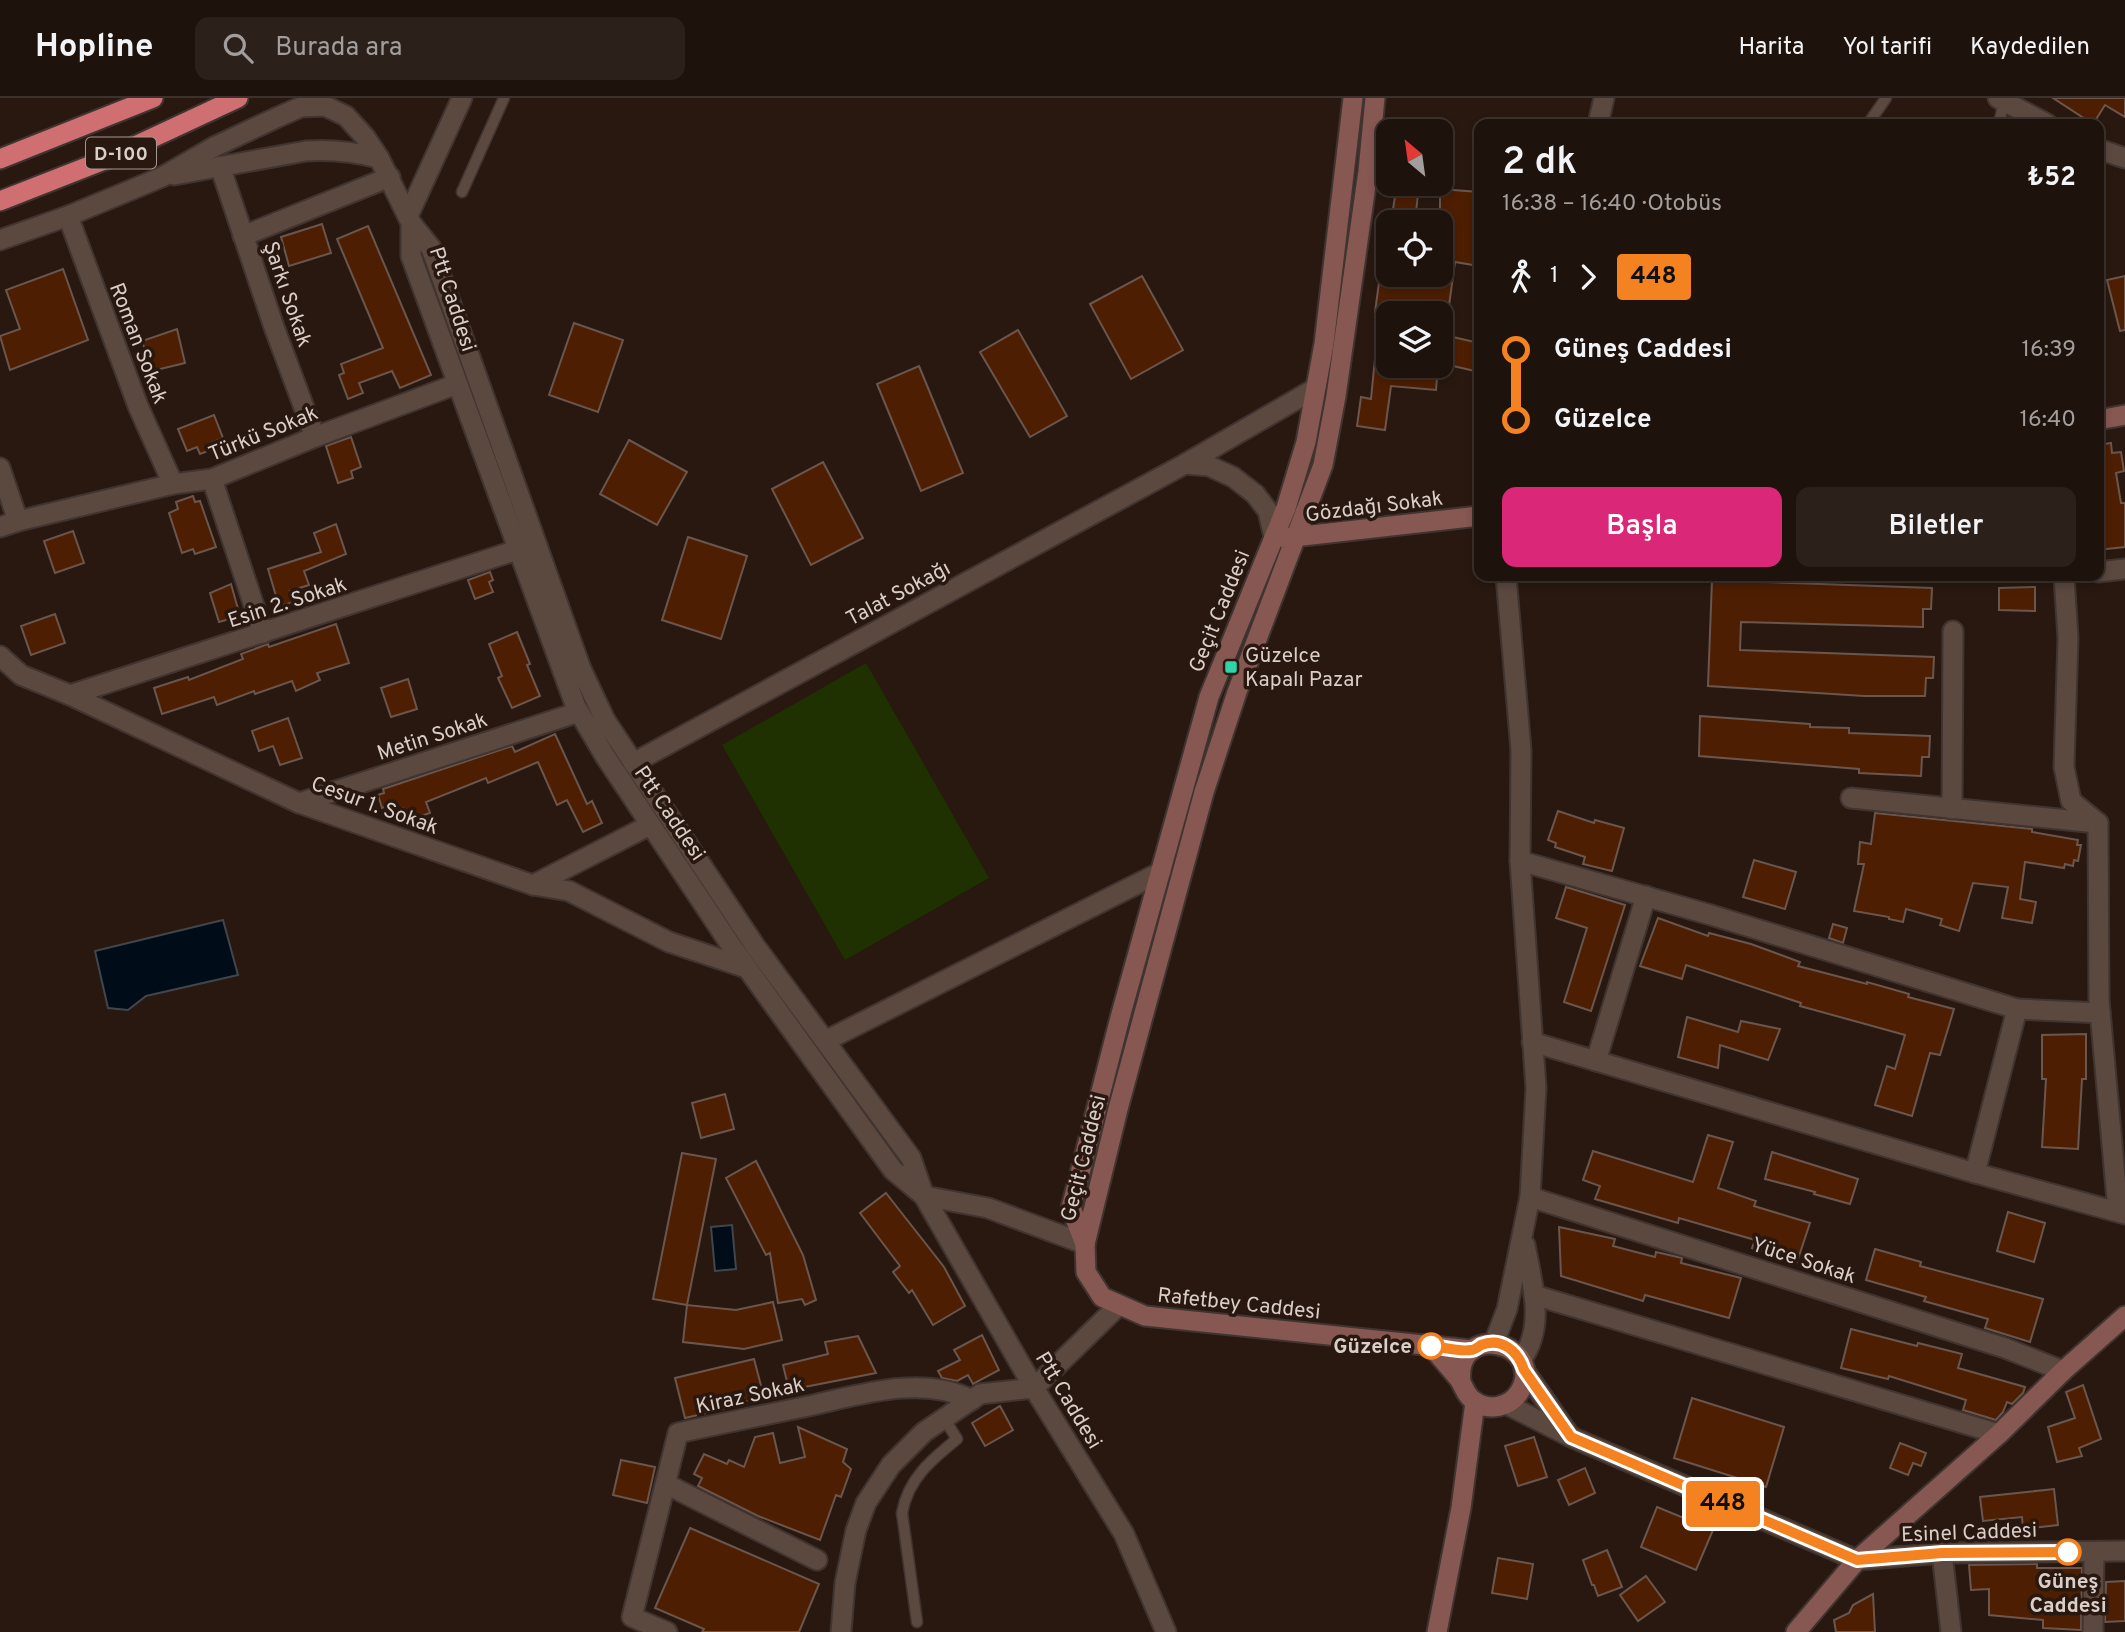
<!DOCTYPE html>
<html lang="tr">
<head>
<meta charset="utf-8">
<style>
  body { margin:0; font-family:Overpass,sans-serif; background:#2b201a; color:#f1f3f6; height:100vh; display:flex; flex-direction:column; font-size:26px; white-space:nowrap }
  * { box-sizing:border-box; margin:0 }
  p { font-size:23px; color:#a19e9d }
  .icon { flex:none; width:38px; height:38px; fill:none; stroke:currentColor; stroke-width:2; stroke-linecap:round; stroke-linejoin:round }
  .map { position:relative; flex:1; overflow:hidden }
  .side { position:absolute; left:1474px; top:21px; width:630px; height:462px; display:flex; flex-direction:column; background:#1e120c; border-radius:14px; box-shadow:0 4px 10px #0003,0 0 0 2px #3c322d }
  .side>* { flex:none }
  .badge { padding:0 14px; border-radius:5px; font-size:24px; line-height:46px }
  .needle { width:46px; rotate:331deg }
  .tools { position:absolute; left:1376px; top:21px; display:grid; gap:14px }
  .tools a { display:grid; place-items:center; width:77px; height:77px; border-radius:14px; background:#1e120c; box-shadow:0 4px 10px #0003,0 0 0 2px #3c322d; font-size:35px }
  .map>.badge { position:absolute; translate:-50% -50%; box-shadow:0 0 0 4px #fff }
  .legs { display:flex; align-items:center; gap:10px; height:77px; padding:0 28px; font-size:23px }
  .legs p { margin-inline-start:auto }
  .head { display:flex; align-items:center; justify-content:space-between; height:119px; padding:0 28px }
  h1 { font-size:38px; font-weight:600; line-height:52px }
  .primary-button { display:flex; gap:14px; margin-top:auto; padding:14px 28px }
  .primary-button a { flex:1; height:80px; border-radius:14px; background:#db2777; color:#fff; font-size:28px; font-weight:600; line-height:80px; text-align:center }
  .primary-button a+a { background:#2b201a; color:#f1f3f6 }
  ul { padding:0 28px; list-style:none }
  li { display:flex; align-items:center; gap:24px; height:70px; font-size:26px }
  li i { display:grid; place-items:center; width:10px; height:100%; margin:0 9px; background:currentColor }
  li i::after { content:''; width:18px; height:18px; margin:-9px; border:5px solid; border-radius:50%; background:#1e120c }
  li p { margin-inline-start:auto }
  li:first-child i { background:linear-gradient(#0000 50%,currentColor 0) }
  li:last-child i { background:linear-gradient(currentColor 50%,#0000 0) }
  header { display:flex; align-items:center; gap:42px; box-sizing:border-box; height:98px; padding:0 35px; background:#1e120c; border-bottom:2px solid #3c322d }
  header strong { font-size:33px }
  nav { display:flex; gap:38px; margin-inline-start:auto; font-size:24px }
  .search { width:490px; height:63px; background:#2b201a; display:flex; align-items:center; gap:18px; box-sizing:border-box; padding:0 24px; border-radius:14px; color:#a19e9d; font-size:26px }
  .map>svg:first-child { display:block }
  .green { fill:#1f3101 }
  .water { fill:#000c17; stroke:#41464c; stroke-width:2 }
  .building { fill:#4d1e02; stroke:#6a564d; stroke-width:2 }
  .lines { fill:none; stroke-linecap:round; stroke-linejoin:round }
  .service-casing { stroke:#403431; stroke-width:13 }
  .minor-casing { stroke:#403431; stroke-width:23 }
  .tertiary-casing { stroke:#403431; stroke-width:23 }
  .secondary-casing { stroke:#403431; stroke-width:23 }
  .trunk-casing { stroke:#403431; stroke-width:23 }
  .service { stroke:#5b483f; stroke-width:10 }
  .minor { stroke:#5b483f; stroke-width:19 }
  .tertiary { stroke:#5b483f; stroke-width:19 }
  .secondary { stroke:#875752; stroke-width:19 }
  .trunk { stroke:#d06f72; stroke-width:19 }
  .line-1-casing { stroke:#fff; stroke-width:16 }
  .line-1 { stroke:#f58220; stroke-width:10 }
  .poi-dot { fill:#31d4a9; stroke:#281810; stroke-width:2.5 }
  .stop-1-dot { fill:#fff; stroke:#f58220; stroke-width:3.5 }
  .labels { text-anchor:middle; stroke-width:7; stroke-linejoin:round; paint-order:stroke }
  .shield { fill:#281810; stroke:#a59792; stroke-width:2 }
  .shield-label { font-size:19px; font-weight:bold; fill:#dacec9 }
  .street-label { font-size:21px; fill:#dacec9; stroke:#281810 }
  .poi-label { font-size:21px; fill:#dacec9; stroke:#281810; text-anchor:start }
  .stop-label { font-size:21px; font-weight:bold; fill:#dacec9; stroke:#281810; text-anchor:end }
</style>
</head>
<body>
<header>
<strong>Hopline</strong>
<div class="search"><svg class="icon" aria-label="search" viewBox="0 0 24 24"><circle cx="10" cy="10" r="6"/><path d="M15 15l6 6"/></svg>Burada ara</div>
<nav><a>Harita</a><a>Yol tarifi</a><a>Kaydedilen</a></nav>
</header>
<div class="map">
<svg width="2125" height="1534" viewBox="0 0 2125 1534">
  <rect width="100%" height="100%" fill="#281810"/>
  <path class="green" d="M866 565 989 780 845 862 722 647Z"/>
  <g class="water">
    <path d="M223 822 238 877 146 898 128 912 108 910 95 853Z"/>
    <path d="M732 1127 736 1171 715 1173 711 1129Z"/>
  </g>
  <g class="building">
    <path d="M2053 0H2125V19L2105 7 2093 26Z"/>
    <path d="M1397 86H1419L1415 124H1391Z"/>
    <path d="M1440 91 1479 94V168L1455 164 1448 215 1375 214 1380 177H1440Z"/>
    <path d="M322 126 331 155 289 168 281 139Z"/>
    <path d="M368 128 431 277 400 290 392 273 359 285 363 295 348 301 339 277 344 275 341 266 383 250 337 141Z"/>
    <path d="M63 171 88 242 10 272 0 238 20 231 6 192Z"/>
    <path d="M1142 178 1183 252 1131 281 1090 206Z"/>
    <path d="M2125 178V232L2120 233 2107 182Z"/>
    <path d="M574 225 623 242 598 314 549 297Z"/>
    <path d="M1378 230 1388 231V268H1438L1436 292 1391 288 1385 332 1357 328 1361 299 1371 301Z"/>
    <path d="M177 231 185 265 152 273 142 243Z"/>
    <path d="M1018 232 1067 318 1030 339 980 254Z"/>
    <path d="M1440 236 1479 245V274L1440 265Z"/>
    <path d="M919 268 963 375 921 393 877 286Z"/>
    <path d="M214 317 223 340 211 345 213 351 200 356 197 349 187 353 178 331Z"/>
    <path d="M351 339 361 369 351 373 353 380 338 385 326 348Z"/>
    <path d="M629 342 687 374 657 427 600 396Z"/>
    <path d="M2111 345 2112 355 2121 354 2124 373 2116 375 2121 405H2125V449L2098 452V347Z"/>
    <path d="M823 364 863 440 811 467 772 391Z"/>
    <path d="M193 398 195 404 200 403 216 449 195 456 193 451 182 455 169 415 178 411 176 404Z"/>
    <path d="M336 426 346 456 304 473 309 487 290 493 294 504 279 508 268 471 321 454 314 435Z"/>
    <path d="M73 433 84 465 55 475 44 443Z"/>
    <path d="M688 439 747 458 721 541 662 522Z"/>
    <path d="M490 474 493 482 489 484 493 494 475 501 468 482Z"/>
    <path d="M1712 482 1932 490 1931 511H1923V529L1741 524 1740 552 1934 559 1933 580H1926L1925 598H1864L1708 588Z"/>
    <path d="M231 486 240 518 219 524 210 495Z"/>
    <path d="M2035 489V513L1999 512V490Z"/>
    <path d="M55 516 65 545 31 557 21 528Z"/>
    <path d="M336 526 349 565 317 575 320 582 296 593 292 583 255 596 254 593 217 607 214 599 162 616 154 590 188 579 189 582 243 561 241 556 268 546 269 549Z"/>
    <path d="M517 534 530 566 527 567 540 598 512 610 498 580 502 578 489 546Z"/>
    <path d="M408 581 417 611 391 619 381 590Z"/>
    <path d="M1700 618 1810 626V629L1849 630V635L1930 638 1929 659H1922L1921 678 1859 675V671L1699 658Z"/>
    <path d="M288 620 302 660 280 667 273 648 259 653 252 633Z"/>
    <path d="M555 636 587 706 592 703 602 725 583 734 567 702 557 707 538 664 488 685 486 680 426 704 430 715 407 723 403 710 392 714 389 707 382 710 378 697 384 695 383 691 512 648 515 654Z"/>
    <path d="M1558 713 1594 725 1595 722 1624 730 1612 773 1583 766 1585 759 1555 749 1556 745 1548 742Z"/>
    <path d="M1875 715 2032 731V734L2078 742 2077 747H2081L2078 763 2074 762 2073 768 2065 766 2064 770 2025 764 2020 801 2036 804 2032 825 2002 820 2008 789 1973 785 1959 833 1940 827 1942 821 1906 811 1903 824 1889 821V819L1854 813 1864 766H1858L1860 744 1871 746Z"/>
    <path d="M1754 762 1796 774 1785 811 1743 799Z"/>
    <path d="M1566 789 1625 807 1591 913 1564 904 1587 830 1556 820Z"/>
    <path d="M1658 820 1708 838 1709 835 1751 846 1800 864 1798 868 1867 886V884L1909 896 1908 899 1954 911 1940 957 1930 955 1912 1018 1875 1007 1887 968 1895 971 1905 937 1800 908 1801 905 1686 867 1682 881 1640 868Z"/>
    <path d="M1833 826 1847 830 1843 845 1829 840Z"/>
    <path d="M1687 919 1738 934 1741 923 1780 931 1768 962 1720 947 1718 970 1678 959Z"/>
    <path d="M2086 936V981H2082L2078 1051 2042 1049 2046 981H2042V937Z"/>
    <path d="M725 996 734 1031 701 1040 692 1005Z"/>
    <path d="M1708 1037 1733 1044 1718 1090 1756 1103 1754 1108 1810 1125 1797 1164 1752 1150 1755 1142 1679 1120 1678 1125 1595 1101 1600 1088 1583 1082 1593 1053 1693 1084Z"/>
    <path d="M1772 1054 1858 1081 1850 1106 1814 1096 1815 1094 1765 1081Z"/>
    <path d="M682 1055 716 1061 687 1207 653 1201Z"/>
    <path d="M756 1063 803 1157 816 1202 805 1207 802 1201 778 1205 770 1155 766 1157 726 1080Z"/>
    <path d="M886 1095 944 1169 965 1208 933 1227 912 1192 909 1195 893 1174 900 1168 860 1115Z"/>
    <path d="M2008 1114 2045 1125 2034 1164 1997 1153Z"/>
    <path d="M1559 1129 1615 1141 1613 1148 1655 1159 1656 1154 1682 1160 1681 1165 1741 1180 1729 1220 1645 1197 1643 1203 1561 1178Z"/>
    <path d="M1875 1151 1921 1164 1920 1168 2043 1201 2030 1244 1985 1230 1988 1221 1924 1203 1926 1199 1866 1182Z"/>
    <path d="M773 1204 782 1242 744 1251 683 1244 687 1207 736 1212Z"/>
    <path d="M1851 1231 1917 1248 1918 1245 1962 1256 1958 1270 2025 1289 2023 1295 2012 1306 2007 1304 2003 1314 1996 1322 1963 1312 1966 1302 1889 1278 1888 1281 1841 1270Z"/>
    <path d="M982 1237 999 1272 973 1286 968 1277 957 1283 942 1280 938 1273 960 1262 954 1252Z"/>
    <path d="M858 1238 876 1275 789 1292 783 1267 828 1256 825 1244Z"/>
    <path d="M754 1261 764 1299 741 1304 745 1306 685 1320 675 1280Z"/>
    <path d="M2083 1287 2101 1341 2079 1350 2082 1358 2057 1364 2048 1329 2075 1320 2066 1294Z"/>
    <path d="M1692 1300 1784 1329 1766 1389 1674 1360Z"/>
    <path d="M1000 1308 1013 1332 985 1348 972 1325Z"/>
    <path d="M798 1329 847 1351 843 1364 851 1371 841 1399 836 1397 820 1442 758 1418 698 1388 702 1380 694 1376 704 1356 727 1366 729 1362 744 1369 755 1339 773 1335 780 1365 805 1359Z"/>
    <path d="M1534 1339 1547 1379 1518 1388 1505 1348Z"/>
    <path d="M1900 1345 1926 1355 1921 1368 1913 1365 1908 1377 1890 1370Z"/>
    <path d="M621 1362 655 1369 647 1405 613 1397Z"/>
    <path d="M1585 1370 1595 1395 1569 1407 1558 1382Z"/>
    <path d="M2054 1391 2058 1427 2023 1431 2022 1419 1983 1423 1980 1399Z"/>
    <path d="M1657 1409 1713 1432 1696 1472 1641 1449Z"/>
    <path d="M690 1430 819 1486 799 1534H702L704 1531 655 1510Z"/>
    <path d="M1607 1452 1622 1489 1598 1498 1594 1487H1592L1583 1462Z"/>
    <path d="M1498 1460 1533 1466 1527 1501 1492 1495Z"/>
    <path d="M2037 1466V1470H2082L2081 1532 2043 1530V1522L1989 1517V1491L1971 1492 1969 1467Z"/>
    <path d="M1646 1478 1665 1504 1638 1523 1620 1497Z"/>
    <path d="M2125 1483V1523L2105 1524 2106 1484Z"/>
    <path d="M1873 1496 1875 1534H1836L1834 1522 1849 1515 1853 1507Z"/>
  </g>
  <g class="lines">
    <defs>
      <g id="service">
        <path d="M1868 26 1886 0"/>
        <path d="M1999 26 2004 3"/>
        <path d="M462 94 504 0"/>
        <path d="M917 1524 902 1415C908 1381 931 1362 957 1341L944 1320"/>
      </g>
      <g id="minor">
        <path d="M1998 0 2047 26"/>
        <path d="M1598 26 1604 0"/>
        <path d="M2098 51 2125 60"/>
        <path d="M220 68 274 229 315 339"/>
        <path d="M68 118 138 308 173 386"/>
        <path d="M243 138 390 79"/>
        <path d="M1185 366 1209 368 1233 379 1255 396 1268 413 1274 439"/>
        <path d="M0 370 18 423"/>
        <path d="M212 381 263 535"/>
        <path d="M0 429 18 423 173 386 212 381 315 339 457 286"/>
        <path d="M2098 474 2125 471"/>
        <path d="M2064 478 2068 540 2064 669 2071 703 2098 725"/>
        <path d="M0 558 21 577 70 597 299 705 533 787 569 793 669 844 747 870"/>
        <path d="M70 597 517 452"/>
        <path d="M633 665 1185 366 1316 290"/>
        <path d="M1851 700 2097 725"/>
        <path d="M299 705 579 614"/>
        <path d="M1952 711 1953 533"/>
        <path d="M2098 725 2099 902 2118 1113"/>
        <path d="M1520 763 1711 817 2017 911 1975 1075"/>
        <path d="M533 787 650 727"/>
        <path d="M2017 911 2100 915"/>
        <path d="M825 943 1161 774"/>
        <path d="M1532 944 1975 1075 2125 1116"/>
        <path d="M1596 963 1646 798"/>
        <path d="M924 1098 1034 1290 1124 1436 1166 1534"/>
        <path d="M1530 1099 2005 1250 2063 1273"/>
        <path d="M1534 1197 1999 1336"/>
        <path d="M1494 1245 1507 1211 1530 1099 1536 990 1520 763 1521 652 1506 478"/>
        <path d="M1521 1262C1546 1229 1532 1185 1525 1147"/>
        <path d="M1524 1272 1570 1338"/>
        <path d="M1506 1306 1571 1339 1857 1462 1942 1455 2125 1453"/>
        <path d="M666 1386 817 1462"/>
        <path d="M1942 1455 1951 1534"/>
        <path d="M667 1534 632 1519 678 1335C719 1326 759 1318 799 1310 853 1299 920 1275 972 1302"/>
        <path d="M841 1534 845 1485 856 1432 866 1405 891 1367 924 1334 980 1296 1034 1290 1119 1207"/>
        <path d="M2093 1534 2094 1454"/>
      </g>
      <g id="tertiary">
        <path d="M174 77 306 53C332 51 355 54 379 60"/>
        <path d="M408 118 462 0"/>
        <path d="M0 142 68 118 162 79 214 49 278 19 301 9 325 8 346 18 365 39 379 60 411 125 431 150 581 571 605 622 755 848 911 1060 924 1098 893 1072 732 849 605 658 576 609 411 158V125"/>
        <path d="M924 1098 988 1110 1085 1146"/>
      </g>
      <g id="secondary">
        <path d="M1375 0 1368 73 1336 298 1323 367 1237 594 1204 694 1118 1011 1085 1146 1086 1174 1102 1199 1145 1218 1472 1252"/>
        <path d="M2098 322 2125 317"/>
        <path d="M1285 440 1479 418"/>
        <path d="M1085 1146 1071 1110 1121 916 1209 599 1286 410 1306 344 1324 246 1353 0"/>
        <path d="M1431 1248C1440 1259 1450 1270 1459 1281 1464 1288 1465 1297 1474 1303 1489 1314 1511 1309 1520 1293 1547 1244 1454 1222 1461 1284"/>
        <path d="M1437 1534 1461 1410 1475 1304"/>
        <path d="M1796 1534 1857 1462 1999 1336 2063 1273 2125 1218"/>
      </g>
      <g id="trunk">
        <path d="M0 61 153 0"/>
        <path d="M0 103 107 61 238 0"/>
      </g>
    </defs>
    <use href="#service" class="service-casing"/>
    <use href="#minor" class="minor-casing"/>
    <use href="#tertiary" class="tertiary-casing"/>
    <use href="#secondary" class="secondary-casing"/>
    <use href="#trunk" class="trunk-casing"/>
    <use href="#service" class="service"/>
    <use href="#minor" class="minor"/>
    <use href="#tertiary" class="tertiary"/>
    <use href="#secondary" class="secondary"/>
    <use href="#trunk" class="trunk"/>
  </g>
  <g class="lines">
    <defs>
      <path id="line-1" d="M1431 1248C1443 1249 1459 1254 1471 1252 1474 1252 1478 1249 1481 1247 1502 1239 1518 1253 1524 1272L1571 1339 1857 1462 1942 1455 2068 1454"/>
    </defs>
    <use href="#line-1" class="line-1-casing"/>
    <use href="#line-1" class="line-1"/>
  </g>
  <rect class="poi-dot" x="1224" y="562" width="14" height="14" rx="3.5"/>
  <g class="stop-1-dot">
    <circle cx="1431" cy="1248" r="12"/>
    <circle cx="2068" cy="1454" r="12"/>
  </g>
  <g class="labels">
    <rect class="shield" x="86" y="39.5" width="70" height="31" rx="5"/>
    <g class="shield-label">
      <text x="121" y="62">D-100</text>
    </g>
    <g class="street-label">
      <text transform="translate(288 196) rotate(71)" y="7">Şarkı Sokak</text>
      <text transform="translate(453 201) rotate(72)" y="7">Ptt Caddesi</text>
      <text transform="translate(139 245) rotate(69)" y="7">Roman Sokak</text>
      <text transform="translate(263 335) rotate(-22)" y="7">Türkü Sokak</text>
      <text transform="translate(1374 408) rotate(-7)" y="7">Gözdağı Sokak</text>
      <text transform="translate(898 495) rotate(-28)" y="7">Talat Sokağı</text>
      <text transform="translate(287 504) rotate(-18)" y="7">Esin 2. Sokak</text>
      <text transform="translate(1219 513) rotate(-68)" y="7">Geçit Caddesi</text>
      <text transform="translate(432 638) rotate(-18)" y="7">Metin Sokak</text>
      <text transform="translate(375 707) rotate(20)" y="7">Cesur 1. Sokak</text>
      <text transform="translate(670 715) rotate(56)" y="7">Ptt Caddesi</text>
      <text transform="translate(1083 1060) rotate(-76)" y="7">Geçit Caddesi</text>
      <text transform="translate(1804 1162) rotate(18)" y="7">Yüce Sokak</text>
      <text transform="translate(1239 1205) rotate(6)" y="7">Rafetbey Caddesi</text>
      <text transform="translate(750 1297) rotate(-12)" y="7">Kiraz Sokak</text>
      <text transform="translate(1069 1302) rotate(59)" y="7">Ptt Caddesi</text>
      <text transform="translate(1969 1434) rotate(-2)" y="7">Esinel Caddesi</text>
    </g>
    <g class="poi-label">
      <text x="1245" y="564">Güzelce<tspan x="1245" dy="24">Kapalı Pazar</tspan></text>
    </g>
    <g class="stop-label">
      <text x="1412" y="1255">Güzelce</text>
      <text x="2068" y="1490" text-anchor="middle">Güneş<tspan x="2068" dy="24">Caddesi</tspan></text>
    </g>
  </g>
</svg>
<div class="tools">
<a><svg class="needle" viewBox="-14 -14 28 28"><path d="M0-13l5 13h-10z" fill="#e53935"/><path d="M0 13l5-13h-10z" fill="#a19e9d"/></svg></a>
<a><svg class="icon" aria-label="locate" viewBox="0 0 24 24"><circle cx="12" cy="12" r="6"/><path d="M12 2v4M12 18v4M2 12h4M18 12h4"/></svg></a>
<a><svg class="icon" aria-label="layers" viewBox="0 0 24 24"><path d="M12 4l9 5-9 5-9-5zM3 14l9 5 9-5"/></svg></a>
</div>
<b class="badge" style="left:1723px;top:1406px;background:#f58220;color:#111">448</b>
<section class="side">
<div class="head"><div><h1>2 dk</h1><p>16:38 – 16:40 · Otobüs</p></div><b>₺52</b></div>
<div class="legs"><svg class="icon" aria-label="walk" viewBox="0 0 24 24"><circle cx="13" cy="4" r="2"/><path d="M13 8l-2 6 4 7M11 14l-3 7M7 12l3-4h3l4 4"/></svg>1<svg class="icon" aria-label="forward" viewBox="0 0 24 24"><path d="M9 5l7 7-7 7"/></svg><b class="badge" style="background:#f58220;color:#111">448</b></div>
<ul>
<li><i style="color:#f58220"></i><b>Güneş Caddesi</b><p>16:39</p></li>
<li><i style="color:#f58220"></i><b>Güzelce</b><p>16:40</p></li>
</ul>
<div class="primary-button"><a>Başla</a><a>Biletler</a></div>
</section>
</div>
</body>
</html>
